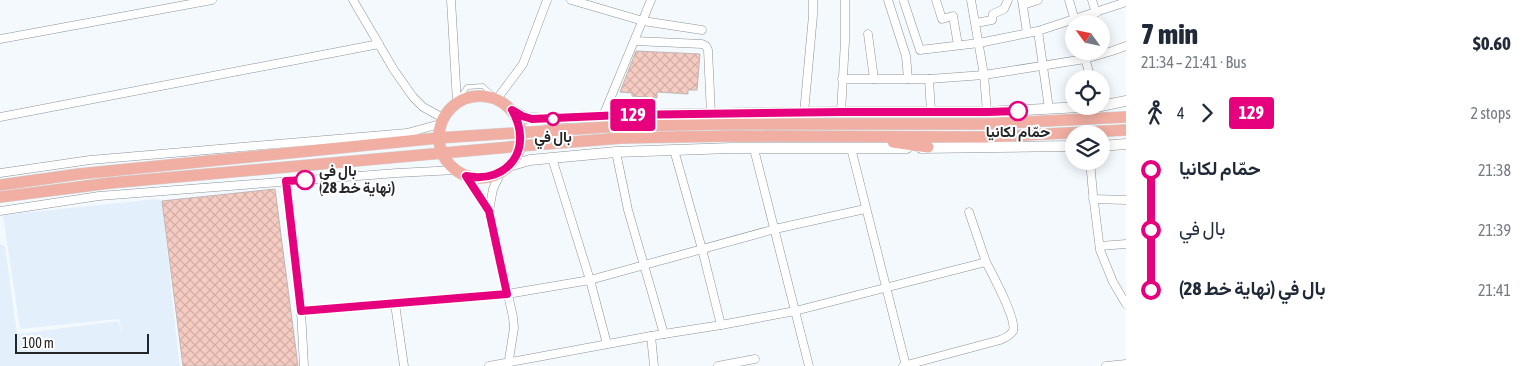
<!DOCTYPE html>
<html lang="en">
<head>
<meta charset="utf-8">
<style>
  body { margin:0; font-family:"Asap Condensed",Vazirmatn,sans-serif; background:#f6f6f7; color:#1f2937; height:100vh; display:flex; flex-direction:column; font-size:19px; white-space:nowrap }
  * { box-sizing:border-box; margin:0 }
  p { font-size:16px; color:#747a83 }
  .icon { flex:none; width:28px; height:28px; fill:none; stroke:currentColor; stroke-width:2; stroke-linecap:round; stroke-linejoin:round }
  .map { position:relative; flex:1; overflow:hidden }
  .details { display:flex; flex-direction:column; background:#fff; width:400px }
  .details>* { flex:none }
  .badge { padding:0 10px; border-radius:4px; font-size:18px; line-height:32px }
  .needle { width:32px; rotate:303deg }
  .tools { position:absolute; left:1065px; top:15px; display:grid; gap:10px }
  .tools a { display:grid; place-items:center; width:45px; height:45px; border-radius:50%; background:#fff; box-shadow:0 2px 12px #0003; font-size:25px }
  .scale { position:absolute; left:15px; bottom:12px; width:134px; box-sizing:border-box; padding-left:5px; border:2px solid #242629; border-top:0; font-size:14px; line-height:18px; white-space:nowrap; color:#242629; -webkit-text-stroke:4px #fff; paint-order:stroke }
  .map>.badge { position:absolute; translate:-50% -50%; box-shadow:0 0 0 2px #fff }
  .legs { display:flex; align-items:center; gap:8px; height:55px; padding:0 15px; font-size:16px }
  .legs p { margin-inline-start:auto }
  .overview { display:flex; align-items:center; justify-content:space-between; height:85px; padding:0 15px }
  h1 { font-size:28px; font-weight:800; line-height:38px }
  ul { padding:0 15px; list-style:none }
  li { display:flex; align-items:center; gap:18px; height:60px; font-size:19px }
  li i { display:grid; place-items:center; width:8px; height:100%; margin:0 6px; background:currentColor }
  li i::after { content:''; width:12px; height:12px; margin:-6px; border:4px solid; border-radius:50%; background:#fff }
  li p { margin-inline-start:auto }
  li:first-child i { background:linear-gradient(#0000 50%,currentColor 0) }
  li:last-child i { background:linear-gradient(currentColor 50%,#0000 0) }
  main { display:flex; flex:1; min-height:0 }
  .map>svg:first-child { display:block }
  .built { fill:#e4effc }
  .building { fill:url(#building-cross-hatch); stroke:#c0b6b4 }
  .lines { fill:none; stroke-linecap:round; stroke-linejoin:round }
  .lane-casing { stroke:#8d9399; stroke-width:5 }
  .street-casing { stroke:#8d9399; stroke-width:9 }
  .secondary-casing { stroke:#8d9399; stroke-width:11 }
  .primary-casing { stroke:#d3d4d4; stroke-width:12 }
  .lane { stroke:#fff; stroke-width:4 }
  .street { stroke:#fff; stroke-width:8 }
  .secondary { stroke:#fff; stroke-width:10 }
  .primary { stroke:#f1aea3; stroke-width:11 }
  .line-1-casing { stroke:#fff; stroke-width:11 }
  .line-1 { stroke:#e6007e; stroke-width:8 }
  .stop-1-dot { fill:#fff; stroke:#e6007e; stroke-width:2.5 }
  .labels { text-anchor:middle; stroke-width:4; stroke-linejoin:round; paint-order:stroke }
  .stop-label { font-size:15px; font-weight:bold; fill:#242629; stroke:#fff }
</style>
</head>
<body>
<main>
<div class="map">
<svg width="1126" height="366" viewBox="0 0 1126 366">
  <defs>
    <pattern id="building-cross-hatch" width="8" height="8" patternUnits="userSpaceOnUse" patternTransform="scale(1.25)"><rect width="8" height="8" fill="#f6ccc2"/><path d="M0 0l8 8M0 8l8-8" fill="none" stroke="#d3afa7"/></pattern>
  </defs>
  <rect width="100%" height="100%" fill="#f4f9fe"/>
  <path class="built" d="M156 199 162 201 178 353 180 366H0V244L5 246 17 334 118 321 123 337 119 319 20 329 3 215Z"/>
  <g class="building">
    <path d="M636 51 700 54 697 90H688V94L657 92V98L632 96V93L620 92Z"/>
    <path d="M275 189 298 366H183L162 201Z"/>
  </g>
  <g class="lines">
    <defs>
      <path id="lane" d="M458 100 467 87 483 86 497 99"/>
      <g id="street">
        <path d="M353 0 394 70 413 97 423 107 443 118"/>
        <path d="M451 0 457 102"/>
        <path d="M571 0 643 21 702 30"/>
        <path d="M888 0 906 56 908 79"/>
        <path d="M936 0 942 19 953 16 958 45"/>
        <path d="M971 0 984 75 987 112"/>
        <path d="M1022 0 1027 33"/>
        <path d="M1069 0 1076 24"/>
        <path d="M1092 0 1096 13"/>
        <path d="M904 2 920 50 979 43 1038 31 1126 2"/>
        <path d="M1023 5 1038 0"/>
        <path d="M976 23 992 20 993 14 1004 9 1008 0"/>
        <path d="M1038 31 1049 109"/>
        <path d="M868 34 874 79"/>
        <path d="M0 39 212 0"/>
        <path d="M635 41 702 44 706 46 708 50 711 114"/>
        <path d="M1083 51 1091 79"/>
        <path d="M842 79H929L984 75 1085 59 1112 51 1126 46"/>
        <path d="M929 79 931 112"/>
        <path d="M497 99 523 64 547 0"/>
        <path d="M841 112 845 41V0"/>
        <path d="M804 113 813 15V0"/>
        <path d="M603 116 651 0"/>
        <path d="M0 117 379 44"/>
        <path d="M851 148 906 366"/>
        <path d="M754 149 809 366"/>
        <path d="M674 150 702 249 721 325"/>
        <path d="M616 152 628 210 664 334"/>
        <path d="M1090 161 1093 194 1100 250 1113 282 1126 304"/>
        <path d="M0 173 90 160 407 133 440 124"/>
        <path d="M466 175 489 211 513 317 514 328 508 366"/>
        <path d="M286 181 301 311 304 366"/>
        <path d="M1093 199 1126 200"/>
        <path d="M0 211 99 196 397 173 456 170"/>
        <path d="M489 211 493 189 501 172"/>
        <path d="M1100 246 1126 244"/>
        <path d="M395 304 404 366"/>
        <path d="M301 311 507 294 590 280 552 158"/>
        <path d="M607 344 590 280 775 229 865 209"/>
        <path d="M489 366 651 336"/>
        <path d="M654 366 651 336 721 325 795 311 986 262 969 212"/>
        <path d="M718 366 755 359"/>
        <path d="M903 366 1000 340C1005 338 1010 336 1013 331 1017 319 992 274 986 262"/>
        <path d="M1106 366 1126 364"/>
      </g>
      <g id="secondary">
        <path d="M1101 106 1126 101"/>
        <path d="M512 110 527 118 554 119 622 115 841 112H987L1099 106"/>
        <path d="M1101 146 1126 144"/>
        <path d="M921 148 1074 146"/>
        <path d="M509 166 530 160 616 152 732 148H907"/>
      </g>
      <g id="primary">
        <circle cx="480" cy="137" r="41"/>
        <path d="M893 142 928 147"/>
        <path d="M0 185 79 174 438 138 622 126 732 124H984L1126 117"/>
        <path d="M0 197 110 183 520 146 622 138 732 136 985 137 1126 130"/>
      </g>
    </defs>
    <use href="#lane" class="lane-casing"/>
    <use href="#street" class="street-casing"/>
    <use href="#secondary" class="secondary-casing"/>
    <use href="#primary" class="primary-casing"/>
    <use href="#lane" class="lane"/>
    <use href="#street" class="street"/>
    <use href="#secondary" class="secondary"/>
    <use href="#primary" class="primary"/>
  </g>
  <g class="lines">
    <defs>
      <path id="line-1" d="M305 180 286 181 301 311 507 294 489 211 466 176C509 184 534 148 512 110L522 116 532 119 622 115 841 112H987L1018 111"/>
    </defs>
    <use href="#line-1" class="line-1-casing"/>
    <use href="#line-1" class="line-1"/>
  </g>
  <g class="stop-1-dot">
    <circle cx="1018" cy="111" r="9"/>
    <circle cx="553" cy="119" r="6"/>
    <circle cx="305" cy="180" r="9"/>
  </g>
  <g class="labels">
    <g class="stop-label">
      <text x="1018" y="137">حمّام لكانيا</text>
      <text x="553" y="142">بال في</text>
      <text x="319" y="176" text-anchor="start">بال في<tspan x="319" dy="17">(نهاية خط 28)</tspan></text>
    </g>
  </g>
</svg>
<div class="tools">
<a><svg class="needle" viewBox="-14 -14 28 28"><path d="M0-13l5 13h-10z" fill="#e53935"/><path d="M0 13l5-13h-10z" fill="#747a83"/></svg></a>
<a><svg class="icon" aria-label="locate" viewBox="0 0 24 24"><circle cx="12" cy="12" r="6"/><path d="M12 2v4M12 18v4M2 12h4M18 12h4"/></svg></a>
<a><svg class="icon" aria-label="layers" viewBox="0 0 24 24"><path d="M12 4l9 5-9 5-9-5zM3 14l9 5 9-5"/></svg></a>
</div>
<div class="scale">100 m</div>
<b class="badge" style="left:633px;top:115px;background:#e6007e;color:#fff">129</b>
</div>
<section class="details">
<div class="overview"><div><h1>7 min</h1><p>21:34 – 21:41 · Bus</p></div><b>$0.60</b></div>
<div class="legs"><svg class="icon" aria-label="walk" viewBox="0 0 24 24"><circle cx="13" cy="4" r="2"/><path d="M13 8l-2 6 4 7M11 14l-3 7M7 12l3-4h3l4 4"/></svg>4<svg class="icon" aria-label="forward" viewBox="0 0 24 24"><path d="M9 5l7 7-7 7"/></svg><b class="badge" style="background:#e6007e;color:#fff">129</b><p>2 stops</p></div>
<ul>
<li><i style="color:#e6007e"></i><b>حمّام لكانيا</b><p>21:38</p></li>
<li><i style="color:#e6007e"></i><span>بال في</span><p>21:39</p></li>
<li><i style="color:#e6007e"></i><b>بال في (نهاية خط 28)</b><p>21:41</p></li>
</ul>
</section>
</main>
</body>
</html>
